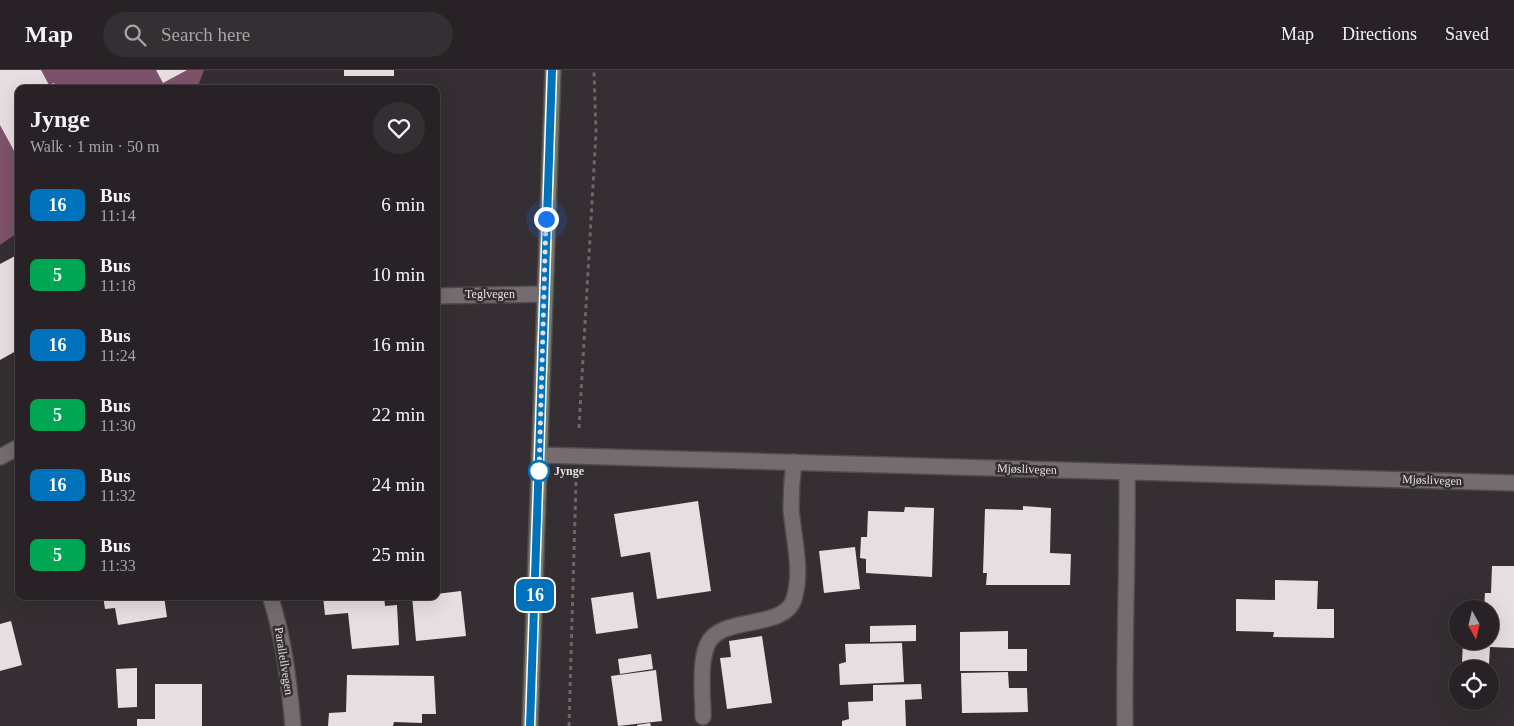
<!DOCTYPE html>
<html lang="en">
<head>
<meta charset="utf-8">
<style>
  body { margin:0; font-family:"Times New Roman",serif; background:#342f32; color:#f1f3f6; height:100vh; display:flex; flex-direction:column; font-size:19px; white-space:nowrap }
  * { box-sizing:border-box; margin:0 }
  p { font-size:16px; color:#a5a4a7 }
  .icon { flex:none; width:28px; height:28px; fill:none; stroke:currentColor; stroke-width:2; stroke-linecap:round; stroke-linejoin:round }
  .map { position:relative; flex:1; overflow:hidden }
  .side { position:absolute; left:15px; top:15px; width:425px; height:515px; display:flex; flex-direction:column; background:#282226; border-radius:10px; box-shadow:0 5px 20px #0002,0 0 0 1px #443f43 }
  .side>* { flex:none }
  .badge { padding:0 10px; border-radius:8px; font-size:18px; line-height:32px }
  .needle { width:32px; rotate:172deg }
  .fabs { position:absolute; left:1449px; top:530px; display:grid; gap:10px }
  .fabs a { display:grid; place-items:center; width:50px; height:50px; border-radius:50%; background:#282226; box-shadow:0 5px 20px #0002,0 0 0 1px #443f43; font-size:25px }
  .you { position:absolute; width:25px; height:25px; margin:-12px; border:4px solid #fff; border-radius:50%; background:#1a73e8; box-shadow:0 0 0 8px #1a73e833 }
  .map>.badge { position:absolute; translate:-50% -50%; box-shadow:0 0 0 2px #fff }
  .round { display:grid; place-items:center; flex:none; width:52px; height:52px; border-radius:26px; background:#342f32 }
  .headline { display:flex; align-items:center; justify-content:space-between; height:85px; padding:0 15px }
  h1 { font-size:24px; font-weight:600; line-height:38px }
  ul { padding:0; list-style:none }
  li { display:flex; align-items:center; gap:15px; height:70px; padding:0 15px }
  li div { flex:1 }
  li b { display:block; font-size:19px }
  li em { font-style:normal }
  li .badge { min-width:55px; font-weight:700; text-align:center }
  header { display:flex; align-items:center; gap:30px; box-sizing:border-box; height:70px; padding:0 25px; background:#282226; border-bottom:1px solid #443f43 }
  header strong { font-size:24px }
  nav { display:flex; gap:28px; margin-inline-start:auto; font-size:18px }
  .search { width:350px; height:45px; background:#342f32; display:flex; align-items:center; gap:12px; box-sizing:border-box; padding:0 18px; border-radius:28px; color:#a5a4a7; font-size:19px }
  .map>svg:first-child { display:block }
  .forest { fill:#7e526a }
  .building { fill:#e7dee2 }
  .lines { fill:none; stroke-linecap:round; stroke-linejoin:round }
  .service-casing { stroke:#514b4e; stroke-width:18 }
  .minor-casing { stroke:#514b4e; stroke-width:18 }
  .secondary-casing { stroke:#514b4e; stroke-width:18 }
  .path { stroke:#6d666a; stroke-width:3; stroke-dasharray:4 4; stroke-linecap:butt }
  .service { stroke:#746c70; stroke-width:15 }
  .minor { stroke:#746c70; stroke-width:15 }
  .secondary { stroke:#757a68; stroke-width:15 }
  .line-casing { stroke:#fff; stroke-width:11 }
  .line { stroke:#0072bc; stroke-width:8 }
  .walk { stroke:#e4dfe1; stroke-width:5; stroke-dasharray:0 9 }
  .stop-dot { fill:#fff; stroke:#0072bc; stroke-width:2.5 }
  .labels { text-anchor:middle; stroke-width:5; stroke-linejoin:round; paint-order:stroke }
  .street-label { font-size:12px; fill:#e4dfe1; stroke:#352e32 }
  .stop-label { font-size:12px; font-weight:bold; fill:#e4dfe1; stroke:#352e32; text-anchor:start }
</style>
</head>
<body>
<header>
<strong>Map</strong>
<div class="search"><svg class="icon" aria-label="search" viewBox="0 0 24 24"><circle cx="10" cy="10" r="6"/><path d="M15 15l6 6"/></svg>Search here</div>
<nav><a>Map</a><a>Directions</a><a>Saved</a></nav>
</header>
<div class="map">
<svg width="1514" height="656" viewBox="0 0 1514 656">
  <rect width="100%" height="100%" fill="#352e32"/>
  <path class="forest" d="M0 0H204L197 19H19V162L0 175Z"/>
  <g class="building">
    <path d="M0 0H41L49 15 54 13 57 19H19V90L0 55Z"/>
    <path d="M156 0H187L163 13Z"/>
    <rect x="344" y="0" width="50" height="6"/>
    <path d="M15 186 19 192V285L16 281 0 290V194Z"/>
    <path d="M698 431 711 521 657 529 650 482 621 487 614 444Z"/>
    <path d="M1023 436 1051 438 1050 483 1071 484 1070 515H986L987 503H983L985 439 1023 440Z"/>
    <path d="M905 437 934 438 932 507 866 503V489L860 488 861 467H867L868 441 904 442Z"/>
    <path d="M855 477 860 519 824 523 819 481Z"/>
    <path d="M1492 496H1514V578L1490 577 1489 594 1462 593 1463 571H1490V539H1484L1485 523H1491Z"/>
    <path d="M1275 510 1318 511 1317 539H1334V568L1273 567 1274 562 1236 561V529L1275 530Z"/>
    <path d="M461 521 466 566 416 571 412 526H436V524Z"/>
    <path d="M633 522 638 558 596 564 591 528Z"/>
    <path d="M103 526H164L167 547 118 555 115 538 105 539Z"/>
    <path d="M323 526H384L385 536 397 535 399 575 352 579 348 543 325 545Z"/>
    <path d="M11 551 22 595 0 601V554Z"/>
    <path d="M916 555V571L870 572V556Z"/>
    <path d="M1008 561V579H1027V601H960V562Z"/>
    <path d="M762 566 772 633 727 639 720 588 731 587 729 571Z"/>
    <path d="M902 573 904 612 840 615 839 594 846 592 845 574Z"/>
    <path d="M651 584 653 599 620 604 618 589Z"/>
    <path d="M137 598V637L118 638 116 599Z"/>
    <path d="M656 600 662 651 618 656 611 606Z"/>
    <path d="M1008 602 1009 618H1027L1028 642 962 643 961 603Z"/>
    <path d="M347 605 434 606 436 644H422V653L394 652 393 656H328L329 643 346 642Z"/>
    <path d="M155 614H202V656H137V649H155Z"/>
    <path d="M921 614 922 629 905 630 906 656H842V651L849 649 848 632 873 631V615Z"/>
    <path d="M650 653 651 656H637V655Z"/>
  </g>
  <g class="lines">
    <defs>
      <g id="service">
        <path d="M703 647C703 625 699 596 707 575 720 544 784 561 794 529 803 500 793 467 791 438 791 422 792 407 794 392"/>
        <path d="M1125 656C1124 571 1128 487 1127 402"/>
      </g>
      <g id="minor">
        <path d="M436 226 543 224"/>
        <path d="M539 385 1514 413"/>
        <path d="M0 387 19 377"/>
        <path d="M270 526C284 568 289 612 293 656"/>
      </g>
      <path id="secondary" d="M530 656 553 0"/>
    </defs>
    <use href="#service" class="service-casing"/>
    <use href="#minor" class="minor-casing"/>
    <use href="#secondary" class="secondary-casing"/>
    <g class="path">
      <path d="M579 358 596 63 594 0"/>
      <path d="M569 656 576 412"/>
    </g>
    <use href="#service" class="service"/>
    <use href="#minor" class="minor"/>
    <use href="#secondary" class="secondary"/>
  </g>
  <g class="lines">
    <defs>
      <path id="line" d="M530 656 552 0"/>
    </defs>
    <use href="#line" class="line-casing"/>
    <use href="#line" class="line"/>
    <path class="walk" d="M539 401V404L546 149"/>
  </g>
  <circle class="stop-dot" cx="539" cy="401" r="10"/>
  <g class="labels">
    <g class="street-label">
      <text x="490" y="228">Teglvegen</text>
      <text transform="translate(1027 399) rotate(2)" y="4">Mjøslivegen</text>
      <text transform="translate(1432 410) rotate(2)" y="4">Mjøslivegen</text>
      <text transform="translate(284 591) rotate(81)" y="4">Parallellvegen</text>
    </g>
    <g class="stop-label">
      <text x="554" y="405">Jynge</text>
    </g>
  </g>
</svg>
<div class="fabs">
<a><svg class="needle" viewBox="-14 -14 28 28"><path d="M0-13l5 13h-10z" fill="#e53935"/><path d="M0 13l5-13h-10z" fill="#a5a4a7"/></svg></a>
<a><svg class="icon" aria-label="locate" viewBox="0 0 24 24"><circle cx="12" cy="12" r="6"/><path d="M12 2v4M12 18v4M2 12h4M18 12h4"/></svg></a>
</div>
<div class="you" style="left:546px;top:149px"></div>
<b class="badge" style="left:535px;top:525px;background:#0072bc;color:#fff">16</b>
<section class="side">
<div class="headline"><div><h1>Jynge</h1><p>Walk · 1 min · 50 m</p></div><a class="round"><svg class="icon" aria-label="heart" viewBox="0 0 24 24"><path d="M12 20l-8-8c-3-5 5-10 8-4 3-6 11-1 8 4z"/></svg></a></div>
<ul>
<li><span class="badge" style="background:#0072bc;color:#fff">16</span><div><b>Bus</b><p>11:14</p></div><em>6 min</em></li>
<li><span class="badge" style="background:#00a651;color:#fff">5</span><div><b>Bus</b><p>11:18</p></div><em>10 min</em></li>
<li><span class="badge" style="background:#0072bc;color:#fff">16</span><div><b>Bus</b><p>11:24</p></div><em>16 min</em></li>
<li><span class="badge" style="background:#00a651;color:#fff">5</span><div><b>Bus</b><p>11:30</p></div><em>22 min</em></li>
<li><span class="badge" style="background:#0072bc;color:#fff">16</span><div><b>Bus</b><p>11:32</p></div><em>24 min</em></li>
<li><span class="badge" style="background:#00a651;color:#fff">5</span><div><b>Bus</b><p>11:33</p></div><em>25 min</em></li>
</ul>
</section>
</div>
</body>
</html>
